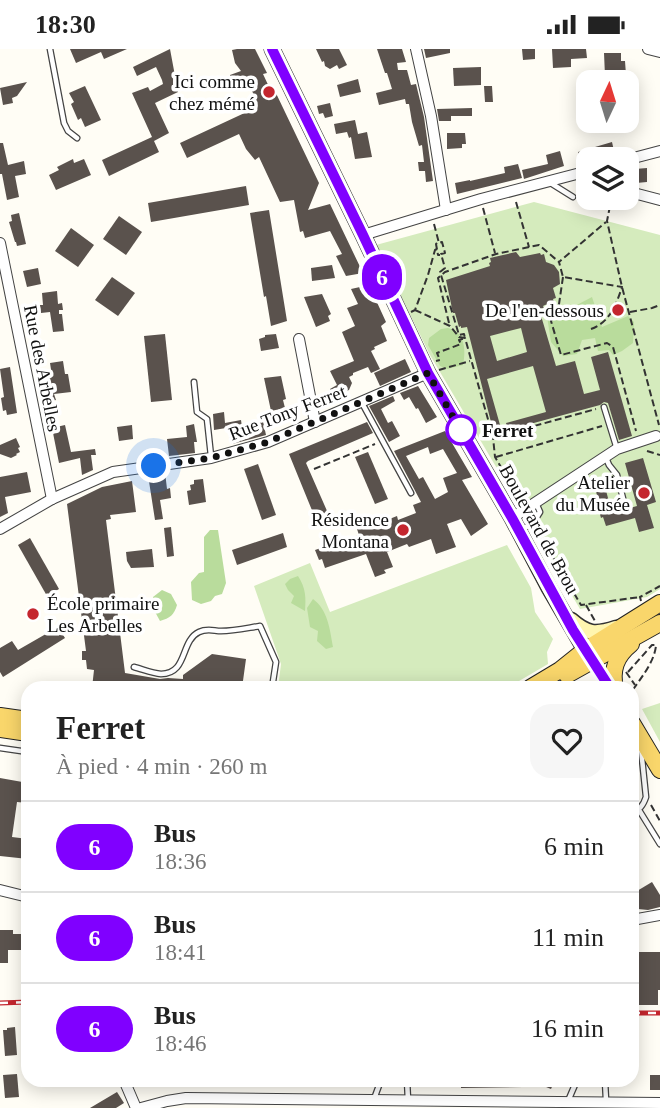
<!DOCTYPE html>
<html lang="fr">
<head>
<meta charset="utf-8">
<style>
  body { margin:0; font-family:"Times New Roman",serif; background:#f6f6f6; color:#222; height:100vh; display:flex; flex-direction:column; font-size:26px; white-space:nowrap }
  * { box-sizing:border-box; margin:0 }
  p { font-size:23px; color:#767676 }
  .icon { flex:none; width:38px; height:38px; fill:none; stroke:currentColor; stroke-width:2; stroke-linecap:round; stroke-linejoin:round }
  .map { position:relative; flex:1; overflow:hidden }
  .details { position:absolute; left:21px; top:632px; width:618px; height:406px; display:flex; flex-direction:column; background:#fff; border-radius:21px; box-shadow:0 4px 18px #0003 }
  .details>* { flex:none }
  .badge { padding:0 14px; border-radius:23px; font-size:24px; line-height:46px }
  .needle { width:46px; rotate:4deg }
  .tools { position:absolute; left:576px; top:21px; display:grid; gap:14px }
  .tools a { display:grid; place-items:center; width:63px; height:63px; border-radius:14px; background:#fff; box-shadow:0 4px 18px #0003; font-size:35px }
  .you { position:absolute; width:35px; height:35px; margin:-18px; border:5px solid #fff; border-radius:50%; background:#1a73e8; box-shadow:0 0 0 10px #1a73e833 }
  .map>.badge { position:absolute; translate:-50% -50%; box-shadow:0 0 0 4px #fff }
  .round { display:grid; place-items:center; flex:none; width:74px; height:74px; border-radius:21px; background:#f6f6f6 }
  .summary { display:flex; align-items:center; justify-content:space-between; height:119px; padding:0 35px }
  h1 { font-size:33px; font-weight:700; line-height:52px }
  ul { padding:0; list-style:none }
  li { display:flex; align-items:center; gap:21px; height:91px; padding:0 35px; border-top:2px solid #e0e0e0 }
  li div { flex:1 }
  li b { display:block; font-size:26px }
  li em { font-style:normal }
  li .badge { min-width:77px; font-weight:700; text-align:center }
  .status { display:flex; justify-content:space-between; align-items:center; height:49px; padding:0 35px; background:#fff; direction:ltr }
  .status svg { height:19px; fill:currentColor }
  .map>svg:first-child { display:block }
  .green { fill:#d5ebbd }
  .forest { fill:#b9dc9c }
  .building { fill:#5a524d; fill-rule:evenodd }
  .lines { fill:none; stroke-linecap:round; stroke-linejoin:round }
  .service-casing { stroke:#444; stroke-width:7 }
  .minor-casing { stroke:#444; stroke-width:12 }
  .secondary-casing { stroke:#333; stroke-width:17 }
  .primary-casing { stroke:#222; stroke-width:18 }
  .path { stroke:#333; stroke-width:2; stroke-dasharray:7 3.5; stroke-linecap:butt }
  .service { stroke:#fff; stroke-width:4.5 }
  .minor { stroke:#fff; stroke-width:10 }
  .secondary { stroke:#fff6b0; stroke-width:14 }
  .primary { stroke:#f9d66b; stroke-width:16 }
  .rail-casing { stroke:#c4262e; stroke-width:5 }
  .rail { stroke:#fff; stroke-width:2.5; stroke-dasharray:8; stroke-linecap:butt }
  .line-casing { stroke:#fff; stroke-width:16 }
  .line { stroke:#8000ff; stroke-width:10 }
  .walk { stroke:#111; stroke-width:7; stroke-dasharray:0 12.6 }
  .poi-dot { fill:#c4262e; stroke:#fff; stroke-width:2.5 }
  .stop-dot { fill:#fff; stroke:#8000ff; stroke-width:3.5 }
  .labels { text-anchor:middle; stroke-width:7; stroke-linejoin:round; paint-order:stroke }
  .poi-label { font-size:19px; fill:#111; stroke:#fff; text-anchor:end }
  .street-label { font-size:19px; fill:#111; stroke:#fff }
  .stop-label { font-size:19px; font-weight:bold; fill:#111; stroke:#fff; text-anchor:start }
</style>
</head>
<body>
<div class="status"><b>18:30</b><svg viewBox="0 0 49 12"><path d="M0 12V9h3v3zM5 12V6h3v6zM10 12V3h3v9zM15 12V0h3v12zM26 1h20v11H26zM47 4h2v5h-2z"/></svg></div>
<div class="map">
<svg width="660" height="1059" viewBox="0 0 660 1059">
  <rect width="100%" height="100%" fill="#fffdf5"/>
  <g class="green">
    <path d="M534 153 660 186V540L647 548 580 560 430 306 376 196Z"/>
    <path d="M507 496 531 539 535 563 553 590 547 603 548 615 507 639H278L281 615 254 537 310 514 330 563Z"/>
    <path d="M660 654V693L642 660Z"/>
  </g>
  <g class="forest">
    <path d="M592 248 602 278 628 267 634 273 633 294 622 302 613 306 609 301 598 302 595 289 582 291 577 305 563 307 551 293 546 261 573 258Z"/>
    <path d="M448 279C465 283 466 301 463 316L447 320 440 317 428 296 429 289 441 280Z"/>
    <path d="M210 481H218L226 534 222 545 215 547 211 552 201 555 192 551 191 533 199 524 204 523V488Z"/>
    <path d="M298 527C306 539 306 549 305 562L291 554 294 547 288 541 285 535 290 530Z"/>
    <path d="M162 541 171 545 177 556C174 566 170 569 160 572L154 561 153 548Z"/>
    <path d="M313 550C328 561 330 581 333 598L326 600 317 592 318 582 310 578 307 559Z"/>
  </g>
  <g class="building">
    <path d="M70 0H127L104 10 101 3 76 14Z"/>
    <path d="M170 0 178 43 155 54 169 84 154 92 159 103 109 127 102 111 152 88 132 44 148 38 150 42 163 35 162 31 156 18 137 27 133 18Z"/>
    <path d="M237 0H255L267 24 263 25 270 40 273 38 319 134 308 161 330 155 363 224 346 227 336 207 342 205 330 182 305 189 303 182 300 183 294 151 280 153 259 108 255 111 246 100 239 85 187 109 180 94 251 61 248 54 256 50 249 36 230 39 229 32H232L230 26 241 22 235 14 232 1Z"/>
    <path d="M316 0H339L347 16 339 20 337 16 330 20 325 17 324 12 322 13Z"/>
    <path d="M377 0H402L406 13 397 14 398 21H407L411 36 416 35 424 68 433 132 426 133 425 122H419L418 113H424L422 96 419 97 412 73 409 55H406L405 50 379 56 376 44 392 40 387 24H385Z"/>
    <path d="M424 0H450V4L426 9Z"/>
    <path d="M522 0H535V10L523 11Z"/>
    <path d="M552 0H586L587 9 571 10V18L553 19Z"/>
    <path d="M604 4H621V12H625L626 26 605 27Z"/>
    <path d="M481 18V36L454 37 453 19Z"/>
    <path d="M358 30 361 43 340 48 337 36Z"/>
    <path d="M27 33 17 47 12 49 13 54 3 56 0 39Z"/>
    <path d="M85 37 101 71 85 78 81 69 78 71 71 55 74 53 69 44Z"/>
    <path d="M484 37H492L493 53H485Z"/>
    <path d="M330 54 333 67 325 69 323 64 319 65 317 57Z"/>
    <path d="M472 59V67H451V72H439L437 60Z"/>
    <path d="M355 71 358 85 367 83 372 108 355 110 351 88 349 89 347 83 336 85 334 75Z"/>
    <path d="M447 84H465L466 95H462V99L447 100Z"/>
    <path d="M612 93 614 102 606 104 607 107 588 110V112L581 114 578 103Z"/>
    <path d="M0 94H3L8 116 24 112 26 125 15 127 19 148 7 151 2 125H0Z"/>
    <path d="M560 102 564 117 524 130 522 121 548 115 546 106Z"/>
    <path d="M73 110 74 114 84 110 91 126 56 141 49 126 59 121 57 118Z"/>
    <path d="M518 115 522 129 457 145 455 134 470 131V132L505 124 504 118Z"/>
    <path d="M647 119V133L636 134 635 120Z"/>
    <path d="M246 137 249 156 151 173 148 154Z"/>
    <path d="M269 161 287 272 271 277 266 247 264 248 250 164Z"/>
    <path d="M19 164 26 195 17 197 16 193H15L9 173 12 172 11 166Z"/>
    <path d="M119 167 142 183 126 206 103 190Z"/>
    <path d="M71 179 94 196 78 218 55 202Z"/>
    <path d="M516 203 520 208 540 204 541 206 544 205 546 213 554 216 559 223 560 235 553 239 556 249 553 250 554 253 545 256 543 257 544 259 539 260 556 317 575 312 584 345 600 341 591 308 608 303 632 387 619 391 608 354 604 353 600 356 508 381 506 374 546 363 533 317 487 330 502 383 494 385 467 278 461 279V277L459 278 455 264H453L446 231 490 217 489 214 491 213 490 209ZM521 279 527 303 497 312 490 287Z"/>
    <path d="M332 216 335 229 312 232 311 219Z"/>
    <path d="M38 219 41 235 27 238 23 222Z"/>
    <path d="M112 228 135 244 118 267 95 251Z"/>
    <path d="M369 236 386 273 381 277 387 292 374 298 375 300 371 302 380 320 371 324 368 318 353 324V326L349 328 352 334 349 341 333 347 330 340 337 336 330 322 354 312 342 283 355 277 347 259 358 255 351 240Z"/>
    <path d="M57 242 58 255 62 254 63 261H59V265H62L64 282 53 283 50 263 41 264 40 256H43L42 244Z"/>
    <path d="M322 245 331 265 328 267 330 272 316 278 304 248Z"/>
    <path d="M165 285 172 351 151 353 144 287Z"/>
    <path d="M276 285 279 299 261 302 259 290 265 288V286Z"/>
    <path d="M405 310 411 323 380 337 374 324Z"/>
    <path d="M63 312 65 325H68L71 343 54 345 56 351 44 354 39 329 52 327 50 314Z"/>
    <path d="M10 318 17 364 7 366 6 361 3 362 1 349 4 348 0 320Z"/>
    <path d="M281 327 286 350 283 351 285 359 271 362 264 329Z"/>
    <path d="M418 337 437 368 426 374 418 359 416 360 409 348 404 351 400 344Z"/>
    <path d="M393 347 395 352 381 360 388 374 392 372 400 387 389 393 369 357Z"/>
    <path d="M224 363 225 374 241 371 242 378 263 372 266 386 232 395 225 375 226 379 214 381 213 365Z"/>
    <path d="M367 373 373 384 308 412 306 414 331 471 318 476 289 405Z"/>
    <path d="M194 375 197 393H194L195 404 169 407 167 390 187 388 186 377Z"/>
    <path d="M65 376 71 403 95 400 96 406H91L93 421 82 426 80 409 59 414 52 379Z"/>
    <path d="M132 376 133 390 119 392 117 378Z"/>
    <path d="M445 382 472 428 462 431 488 475 471 487 461 470 447 475 456 498 436 505 431 490 409 498 407 495 387 503 393 518 384 521 386 524 375 528 366 505 325 519 322 510 319 511 315 501 359 486 356 477 375 470 377 475 397 467 398 471 416 464 413 456 421 453 394 402ZM428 398 430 405 443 400 457 424 443 429 448 443 435 450 423 428 419 430 406 407Z"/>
    <path d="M16 389 20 398 18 399 20 403 16 405 17 406 11 409 0 405V396Z"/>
    <path d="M368 403 388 450 375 455 355 408Z"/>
    <path d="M643 409 656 453 647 456 654 479 639 483 635 469 606 477 603 468 601 469 599 462 601 461 595 439 604 434 612 464 637 457 625 414Z"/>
    <path d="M258 415 276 466 262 471 244 420Z"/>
    <path d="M27 423 31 443 5 448 8 464 0 468V428Z"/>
    <path d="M165 423 167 440 170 439 171 449 160 451 163 470 155 471 148 426Z"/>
    <path d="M203 430 206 453 189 456 187 442 191 441 190 436 194 435V431Z"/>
    <path d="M132 432 136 463 110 466 111 470 106 471 125 624 160 630 168 629 183 630V626L212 605 246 610 242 639H92L94 621 87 620 86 611H82V602H86L67 455 102 438Z"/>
    <path d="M171 478 174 507 167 508 164 479Z"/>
    <path d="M283 484 287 498 237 516 232 501Z"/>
    <path d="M30 489 59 540 47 547 18 496Z"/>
    <path d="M152 500 154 518 131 519 127 512 126 503Z"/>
    <path d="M58 578 65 589 3 628 0 623V599L12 592 18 601Z"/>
    <path d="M0 729 28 734V754L17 753 12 788 28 790V810L0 807Z"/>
    <path d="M652 833 660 846V858L648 861 638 860 632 850V845Z"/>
    <path d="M0 881H13V885H28V901H8V914H0Z"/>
    <path d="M632 903H660V941H658V956H632Z"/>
    <path d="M15 978 17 1006 5 1007 3 981H7V979Z"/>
    <path d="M17 1025 19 1048 5 1049 3 1026Z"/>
    <rect x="650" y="1026" width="10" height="15"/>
    <path d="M461 1031H523V1038L461 1039Z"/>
    <path d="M529 1031H555L551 1040Z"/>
    <path d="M117 1043 124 1054 116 1059H90Z"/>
  </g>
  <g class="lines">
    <defs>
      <g id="service">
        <path d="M50 0 64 74 68 82 77 89"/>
        <path d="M549 133 573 148"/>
        <path d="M194 333 197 363 207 370 211 407"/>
        <path d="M362 354 411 444"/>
        <path d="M604 358 617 400"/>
        <path d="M606 409 609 416 617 426 625 457"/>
        <path d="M523 480 533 474 540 463 536 454"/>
        <path d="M134 618C142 620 152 624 161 625 188 625 180 592 199 583 207 579 214 582 221 582 234 582 247 579 260 577L276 613 272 639"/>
        <path d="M0 699 28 703"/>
        <path d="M639 761 660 795"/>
        <path d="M632 764C640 760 643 757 646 748L641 700"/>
        <path d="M407 1031 408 1051"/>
        <path d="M587 1031 605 1032 606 1051"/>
        <path d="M374 1050 381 1031"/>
        <path d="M568 1052 577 1031"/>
      </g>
      <g id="minor">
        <path d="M416 0 431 67 446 161"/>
        <path d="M648 0 660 3"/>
        <path d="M626 111 660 102"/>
        <path d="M626 142 660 151"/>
        <path d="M363 186 481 150 588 122"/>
        <path d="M0 194 52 450"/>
        <path d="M299 290 315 373"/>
        <path d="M512 469 617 400 656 387"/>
        <path d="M0 480 52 450 113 423 211 409 268 393 428 324"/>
        <path d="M0 841 28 848"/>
        <path d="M632 871 660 866"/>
        <path d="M124 1031 136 1059"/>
        <path d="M141 1059 167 1052 186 1049 660 1054"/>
      </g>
      <g id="secondary">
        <path d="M272 0 363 186 428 324 512 469 549 539 585 601"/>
        <path d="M571 571C587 585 595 586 616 579"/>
      </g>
      <g id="primary">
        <path d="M567 626 660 574"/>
        <path d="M530 639 560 621 585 601 660 554"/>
        <path d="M615 639C611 621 616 607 631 595"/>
        <path d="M0 667 28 671"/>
        <path d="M632 674 660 721"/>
        <path d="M0 680 28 684"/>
      </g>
    </defs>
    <use href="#service" class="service-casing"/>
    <use href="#minor" class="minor-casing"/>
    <use href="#secondary" class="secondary-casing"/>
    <use href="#primary" class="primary-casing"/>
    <g class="path">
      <path d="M516 153 529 198"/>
      <path d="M600 155 603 149"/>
      <path d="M610 157 607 172 622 238 659 376"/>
      <path d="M483 159 495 204"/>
      <path d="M434 175 439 194 442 193 445 204 441 205 445 219 440 223 441 226 459 286 464 285 465 289 459 291 461 295 437 304 440 311 436 312"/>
      <path d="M437 194 436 195 438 206H440"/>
      <path d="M563 228 559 255 551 272 561 306 607 294 613 298 636 382"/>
      <path d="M415 261 450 277 459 288 465 289 493 388 495 408 521 452"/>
      <path d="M411 263 415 261 428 226 435 201 437 200"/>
      <path d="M630 263 652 259 660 256"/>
      <path d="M449 274 438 229 445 223 496 205 539 196 559 213"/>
      <path d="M591 280C610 273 616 256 622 238L563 228 559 213 606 173"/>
      <path d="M439 321 470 312"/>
      <path d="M494 388 596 360"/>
      <path d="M647 402 660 406"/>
      <path d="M496 408 602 377"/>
      <path d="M314 420 375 395"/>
      <path d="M537 481 581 556 640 548"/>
      <path d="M641 552 640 548 660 537"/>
      <path d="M586 556 595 572"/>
      <path d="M626 623 635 636"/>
      <path d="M628 623 652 596H656C655 612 641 629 632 642"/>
      <path d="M632 726 637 734"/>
      <path d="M651 756 660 772"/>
    </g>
    <use href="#service" class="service"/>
    <use href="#minor" class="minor"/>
    <use href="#secondary" class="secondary"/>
    <use href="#primary" class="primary"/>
    <defs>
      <g id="rail">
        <path d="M0 954 28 953"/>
        <path d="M632 964H660"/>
      </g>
    </defs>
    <use href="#rail" class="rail-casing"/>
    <use href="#rail" class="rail"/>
  </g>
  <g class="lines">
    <defs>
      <path id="line" d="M272 0 363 186 428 324 512 469 573 581 610 639"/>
    </defs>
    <use href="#line" class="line-casing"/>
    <use href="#line" class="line"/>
    <path class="walk" d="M154 417 211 409 268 393 428 324 465 389 461 381"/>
  </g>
  <g class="poi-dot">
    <circle cx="269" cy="43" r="7"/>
    <circle cx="618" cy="261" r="7"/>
    <circle cx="644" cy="444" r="7"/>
    <circle cx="403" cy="481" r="7"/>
    <circle cx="33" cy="565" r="7"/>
  </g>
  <circle class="stop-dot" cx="461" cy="381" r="14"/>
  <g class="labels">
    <g class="poi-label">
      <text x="255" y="39">Ici comme<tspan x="255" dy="22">chez mémé</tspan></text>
      <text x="604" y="268">De l'en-dessous</text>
      <text x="630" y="440">Atelier<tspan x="630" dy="22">du Musée</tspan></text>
      <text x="389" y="477">Résidence<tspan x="389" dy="22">Montana</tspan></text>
      <text x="47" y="561" text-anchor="start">École primaire<tspan x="47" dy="22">Les Arbelles</tspan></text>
    </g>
    <g class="street-label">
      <text transform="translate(43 319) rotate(79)" y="7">Rue des Arbelles</text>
      <text transform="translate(287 363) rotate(-21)" y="7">Rue Tony Ferret</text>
      <text transform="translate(540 480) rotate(61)" y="7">Boulevard de Brou</text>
    </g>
    <g class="stop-label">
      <text x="482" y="388">Ferret</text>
    </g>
  </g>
</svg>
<div class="tools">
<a><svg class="needle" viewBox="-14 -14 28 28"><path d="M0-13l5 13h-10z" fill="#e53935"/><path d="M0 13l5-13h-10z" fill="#767676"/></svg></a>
<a><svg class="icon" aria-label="layers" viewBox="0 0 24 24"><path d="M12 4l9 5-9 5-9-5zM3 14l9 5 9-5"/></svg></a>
</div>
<div class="you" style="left:154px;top:417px"></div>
<b class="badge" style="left:382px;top:228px;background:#8000ff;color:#fff">6</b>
<section class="details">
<div class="summary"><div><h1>Ferret</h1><p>À pied · 4 min · 260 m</p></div><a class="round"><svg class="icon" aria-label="heart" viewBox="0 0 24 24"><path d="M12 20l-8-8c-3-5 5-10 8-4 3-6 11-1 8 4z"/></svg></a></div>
<ul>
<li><span class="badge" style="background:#8000ff;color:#fff">6</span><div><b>Bus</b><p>18:36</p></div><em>6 min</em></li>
<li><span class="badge" style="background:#8000ff;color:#fff">6</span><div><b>Bus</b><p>18:41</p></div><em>11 min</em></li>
<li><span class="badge" style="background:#8000ff;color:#fff">6</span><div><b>Bus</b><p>18:46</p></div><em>16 min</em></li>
</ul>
</section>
</div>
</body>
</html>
